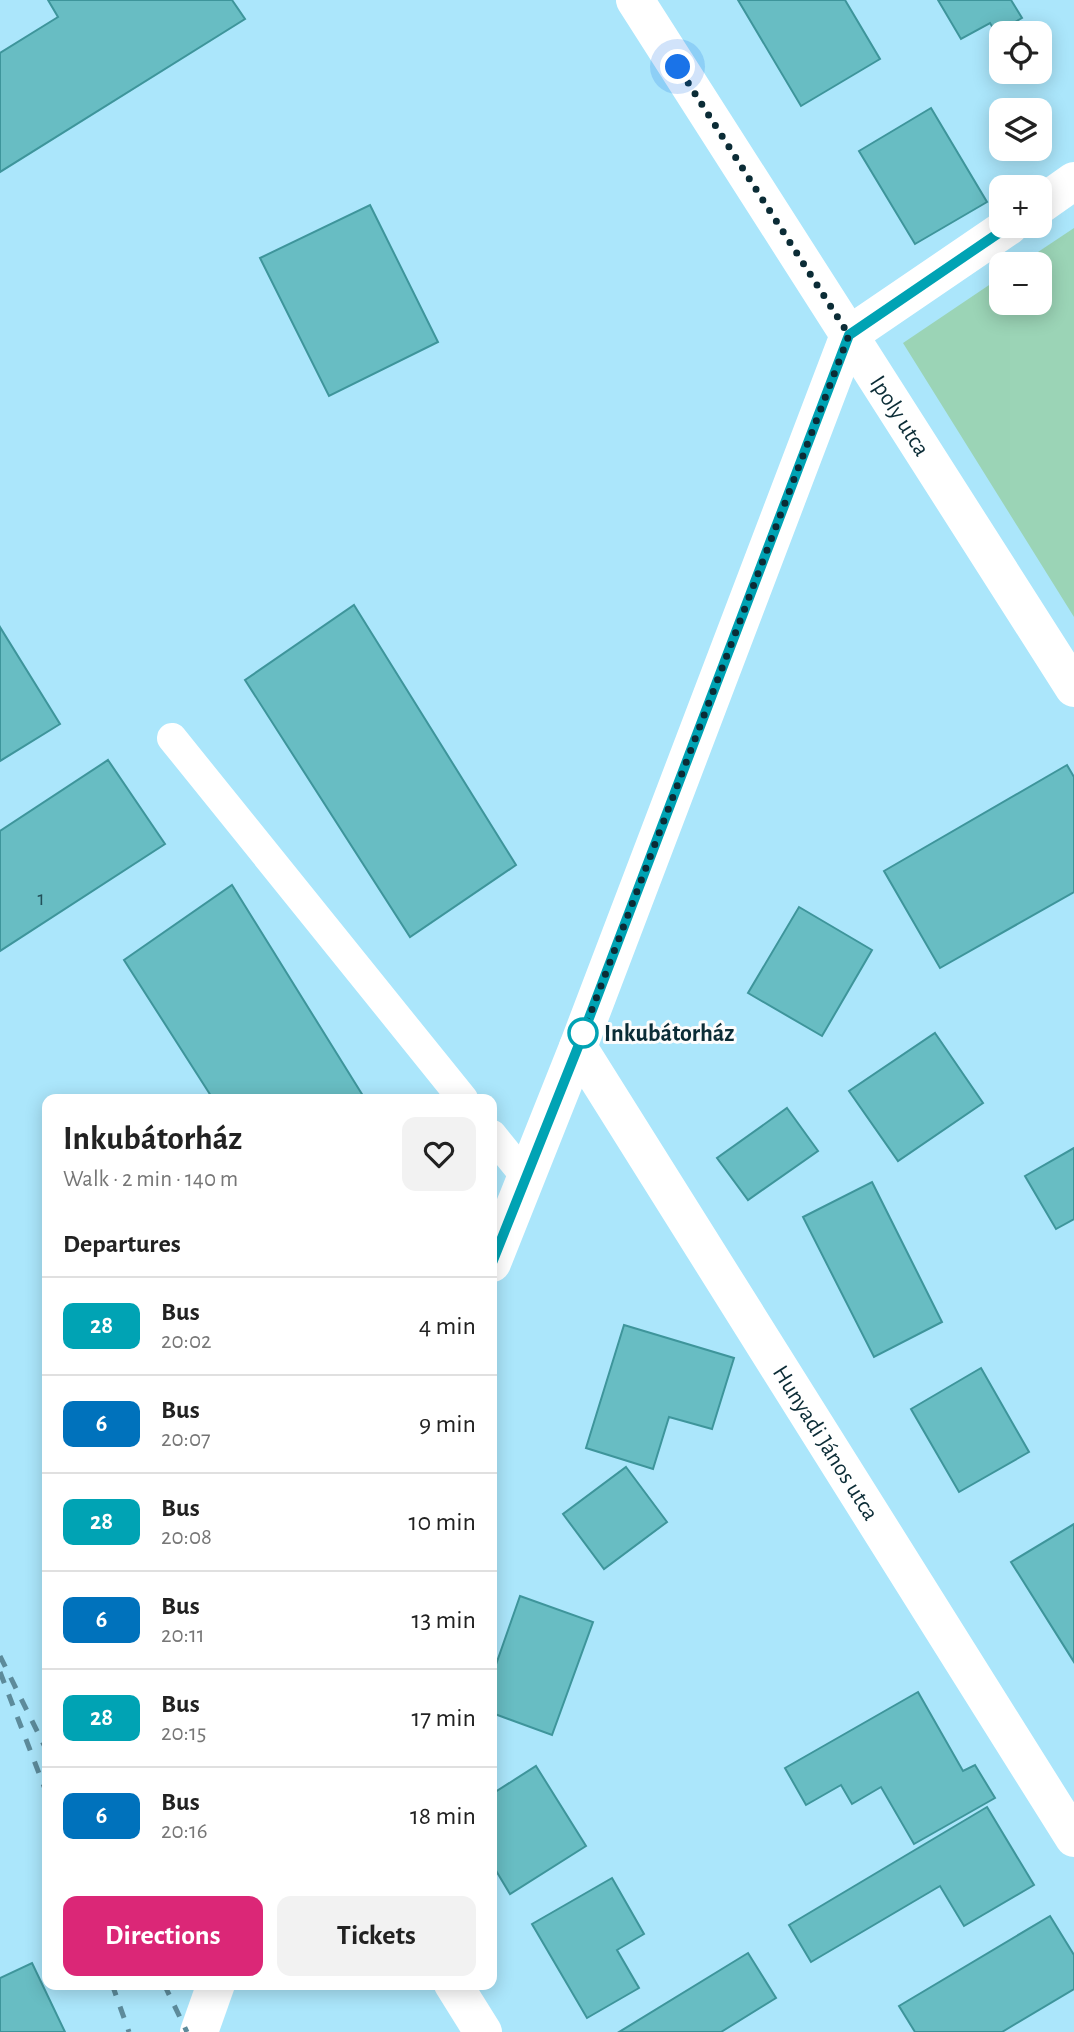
<!DOCTYPE html>
<html lang="en">
<head>
<meta charset="utf-8">
<style>
  body { margin:0; font-family:"Alegreya Sans",sans-serif; background:#f2f2f2; color:#222; height:100vh; display:flex; flex-direction:column; font-size:26px; white-space:nowrap }
  * { box-sizing:border-box; margin:0 }
  p { font-size:23px; color:#767676 }
  .icon { flex:none; width:38px; height:38px; fill:none; stroke:currentColor; stroke-width:2; stroke-linecap:round; stroke-linejoin:round }
  .map { position:relative; flex:1; overflow:hidden }
  .panel { position:absolute; left:42px; top:1094px; width:455px; height:896px; display:flex; flex-direction:column; background:#fff; border-radius:14px; box-shadow:0 4px 18px #0003 }
  .panel>* { flex:none }
  .badge { padding:0 14px; border-radius:10px; font-size:24px; line-height:46px }
  .buttons { position:absolute; left:989px; top:21px; display:grid; gap:14px }
  .buttons a { display:grid; place-items:center; width:63px; height:63px; border-radius:14px; background:#fff; box-shadow:0 4px 18px #0003; font-size:35px }
  .you { position:absolute; width:35px; height:35px; margin:-18px; border:5px solid #fff; border-radius:50%; background:#1a73e8; box-shadow:0 0 0 10px #1a73e833 }
  .map>.badge { position:absolute; translate:-50% -50%; box-shadow:0 0 0 4px #fff }
  h2 { padding:0 21px; font-size:26px; line-height:63px }
  .round { display:grid; place-items:center; flex:none; width:74px; height:74px; border-radius:14px; background:#f2f2f2 }
  .headline { display:flex; align-items:center; justify-content:space-between; height:119px; padding:0 21px }
  h1 { font-size:33px; font-weight:700; line-height:52px }
  .primary-button { display:flex; gap:14px; margin-top:auto; padding:14px 21px }
  .primary-button a { flex:1; height:80px; border-radius:14px; background:#db2777; color:#fff; font-size:28px; font-weight:700; line-height:80px; text-align:center }
  .primary-button a+a { background:#f2f2f2; color:#222 }
  ul { padding:0; list-style:none }
  li { display:flex; align-items:center; gap:21px; height:98px; padding:0 21px; border-top:2px solid #e0e0e0 }
  li div { flex:1 }
  li b { display:block; font-size:26px }
  li em { font-style:normal }
  li .badge { min-width:77px; font-weight:700; text-align:center }
  .map>svg:first-child { display:block }
  .green { fill:#9bd4b6 }
  .building { fill:#68bdc3; stroke:#3e959b; stroke-width:2 }
  .lines { fill:none; stroke-linecap:round; stroke-linejoin:round }
  .lane { stroke:#fff; stroke-width:30 }
  .street { stroke:#fff; stroke-width:38 }
  .secondary { stroke:#fff; stroke-width:38 }
  .rail { stroke:#5d8b9b; stroke-width:5; stroke-dasharray:12 12; stroke-linecap:butt }
  .line-casing { stroke:#fff; stroke-width:16 }
  .line { stroke:#00a3b4; stroke-width:10 }
  .walk { stroke:#0b2c36; stroke-width:7; stroke-dasharray:0 12.6 }
  .stop-dot { fill:#fff; stroke:#00a3b4; stroke-width:3.5 }
  .labels { text-anchor:middle; stroke-width:6; stroke-linejoin:round; paint-order:stroke }
  .number-label { font-size:21px; fill:#225059 }
  .street-label { font-size:24px; fill:#0b2c36; stroke:#fcfcfc }
  .stop-label { font-size:24px; font-weight:bold; fill:#0b2c36; stroke:#fcfcfc; text-anchor:start }
</style>
</head>
<body>
<div class="map">
<svg width="1074" height="2032" viewBox="0 0 1074 2032">
  <rect width="100%" height="100%" fill="#abe6fb"/>
  <path class="green" d="M1074 228V617L903 343 1001 277V303H1040V264H1020Z"/>
  <g class="building">
    <path d="M48 0H232L245 19 0 172V53L58 17Z"/>
    <path d="M738 0H845L880 59 801 106Z"/>
    <path d="M938 0H1011L1022 18 996 33 990 23 961 39Z"/>
    <path d="M931 108 987 202 915 244 859 151Z"/>
    <path d="M370 205 438 342 329 396 260 258Z"/>
    <path d="M354 605 516 865 410 937 245 680Z"/>
    <path d="M0 627 60 724 0 761Z"/>
    <path d="M108 760 165 844 0 951V831Z"/>
    <path d="M1067 765 1074 777V892L940 968 884 871Z"/>
    <path d="M232 885 365 1099H213L124 960Z"/>
    <path d="M799 907 872 950 822 1036 748 993Z"/>
    <path d="M935 1033 983 1103 898 1161 849 1091Z"/>
    <path d="M787 1108 818 1151 748 1200 717 1158Z"/>
    <path d="M1074 1148V1219L1056 1229 1025 1176Z"/>
    <path d="M872 1182 942 1322 874 1357 803 1217Z"/>
    <path d="M624 1325 734 1358 712 1429 669 1417 653 1469 586 1448Z"/>
    <path d="M981 1368 1029 1452 959 1492 911 1409Z"/>
    <path d="M626 1467 667 1522 604 1569 563 1514Z"/>
    <path d="M1074 1524V1662L1011 1562Z"/>
    <path d="M520 1596 593 1622 552 1735 492 1713V1676Z"/>
    <path d="M918 1692 963 1771 975 1765 995 1798 914 1844 881 1787 852 1804 841 1785 806 1805 785 1768Z"/>
    <path d="M536 1766 586 1846 510 1894 492 1864V1794Z"/>
    <path d="M987 1807 1034 1885 964 1926 940 1886 811 1962 789 1925Z"/>
    <path d="M612 1878 644 1934 617 1950 639 1988 587 2018 532 1924Z"/>
    <path d="M1050 1916 1074 1955V1989L1002 2032H915L899 2006Z"/>
    <path d="M748 1953 776 1998 721 2032H619Z"/>
    <path d="M32 1963 65 2032H0V1978Z"/>
  </g>
  <g class="lines">
    <g class="lane">
      <path d="M172 738 463 1099"/>
      <path d="M492 1135 526 1177"/>
    </g>
    <g class="street">
      <path d="M1040 205 1074 181"/>
      <path id="s1" d="M1009 226 849 335 1074 688"/>
      <path id="s2" d="M578 1047 1074 1838"/>
      <path d="M453 1984 483 2032"/>
    </g>
    <g class="secondary">
      <path d="M492 1263 578 1047 849 335 635 0"/>
      <path d="M199 2032 216 1984"/>
    </g>
    <g class="rail">
      <path d="M0 1656 47 1751"/>
      <path d="M0 1672 47 1794"/>
      <path d="M112 1984 129 2032"/>
      <path d="M164 1984 187 2032"/>
    </g>
  </g>
  <g class="lines">
    <defs>
      <path id="line" d="M492 1263 578 1047 849 335 1009 226"/>
    </defs>
    <use href="#line" class="line-casing"/>
    <use href="#line" class="line"/>
    <path class="walk" d="M583 1033 849 335 678 67"/>
  </g>
  <circle class="stop-dot" cx="583" cy="1033" r="14"/>
  <g class="labels">
    <g class="number-label">
      <text x="41" y="905">1</text>
    </g>
    <g class="street-label">
      <text dy="8" stroke="none"><textPath href="#s1" startOffset="289">Ipoly utca</textPath></text>
      <text dy="8" stroke="none"><textPath href="#s2" startOffset="467">Hunyadi János utca</textPath></text>
    </g>
    <g class="stop-label">
      <text x="604" y="1041">Inkubátorház</text>
    </g>
  </g>
</svg>
<div class="buttons">
<a><svg class="icon" aria-label="locate" viewBox="0 0 24 24"><circle cx="12" cy="12" r="6"/><path d="M12 2v4M12 18v4M2 12h4M18 12h4"/></svg></a>
<a><svg class="icon" aria-label="layers" viewBox="0 0 24 24"><path d="M12 4l9 5-9 5-9-5zM3 14l9 5 9-5"/></svg></a>
<a>+</a>
<a>−</a>
</div>
<div class="you" style="left:678px;top:67px"></div>
<section class="panel">
<div class="headline"><div><h1>Inkubátorház</h1><p>Walk · 2 min · 140 m</p></div><a class="round"><svg class="icon" aria-label="heart" viewBox="0 0 24 24"><path d="M12 20l-8-8c-3-5 5-10 8-4 3-6 11-1 8 4z"/></svg></a></div>
<h2>Departures</h2>
<ul>
<li><span class="badge" style="background:#00a3b4;color:#fff">28</span><div><b>Bus</b><p>20:02</p></div><em>4 min</em></li>
<li><span class="badge" style="background:#0072bc;color:#fff">6</span><div><b>Bus</b><p>20:07</p></div><em>9 min</em></li>
<li><span class="badge" style="background:#00a3b4;color:#fff">28</span><div><b>Bus</b><p>20:08</p></div><em>10 min</em></li>
<li><span class="badge" style="background:#0072bc;color:#fff">6</span><div><b>Bus</b><p>20:11</p></div><em>13 min</em></li>
<li><span class="badge" style="background:#00a3b4;color:#fff">28</span><div><b>Bus</b><p>20:15</p></div><em>17 min</em></li>
<li><span class="badge" style="background:#0072bc;color:#fff">6</span><div><b>Bus</b><p>20:16</p></div><em>18 min</em></li>
</ul>
<div class="primary-button"><a>Directions</a><a>Tickets</a></div>
</section>
</div>
</body>
</html>
